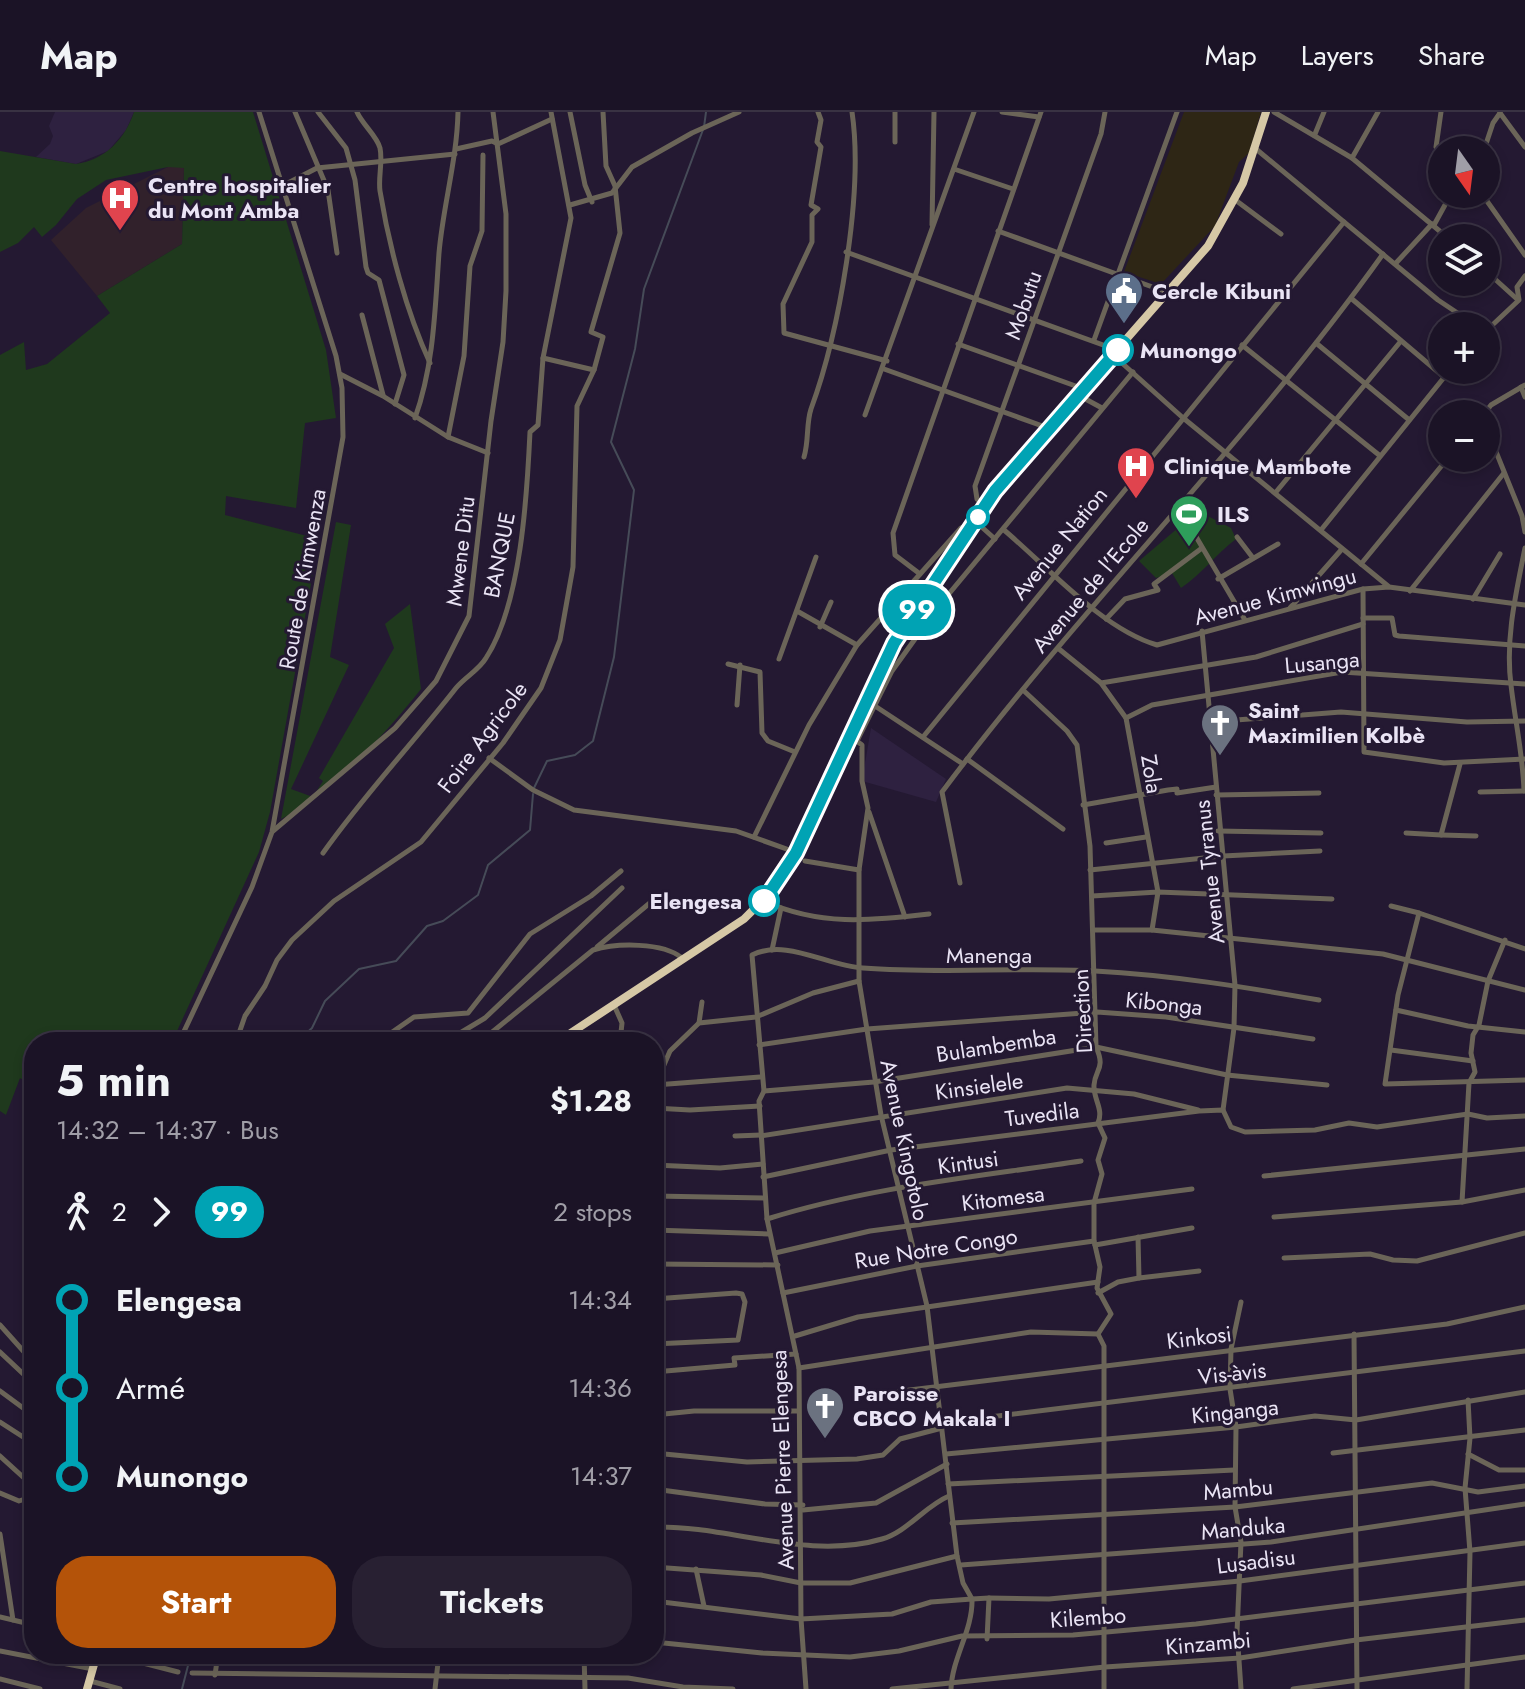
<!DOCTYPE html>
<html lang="en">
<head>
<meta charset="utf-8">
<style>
  body { margin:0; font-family:Jost,sans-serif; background:#282032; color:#f1f3f6; height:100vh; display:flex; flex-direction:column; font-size:30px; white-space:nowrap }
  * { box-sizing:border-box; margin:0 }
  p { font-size:26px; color:#a09ea7 }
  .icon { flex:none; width:44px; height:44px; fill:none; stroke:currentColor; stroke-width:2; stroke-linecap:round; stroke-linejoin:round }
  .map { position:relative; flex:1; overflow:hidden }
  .details { position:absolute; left:24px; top:920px; width:640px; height:632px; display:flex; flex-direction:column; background:#1b1326; border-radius:32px; box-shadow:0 4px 12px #0003,0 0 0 2px #393243 }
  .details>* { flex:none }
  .badge { padding:0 16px; border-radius:26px; font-size:28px; line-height:52px }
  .needle { width:52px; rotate:166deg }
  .tools { position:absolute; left:1428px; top:24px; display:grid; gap:16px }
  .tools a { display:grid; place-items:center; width:72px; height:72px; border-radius:50%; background:#1b1326; box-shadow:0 4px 12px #0003,0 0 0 2px #393243; font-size:40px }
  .map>.badge { position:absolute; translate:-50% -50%; box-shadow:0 0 0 4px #fff }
  .legs { display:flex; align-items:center; gap:12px; height:88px; padding:0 32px; font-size:26px }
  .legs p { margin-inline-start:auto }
  .head { display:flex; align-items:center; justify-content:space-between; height:136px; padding:0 32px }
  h1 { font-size:44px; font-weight:700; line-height:60px }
  .cta { display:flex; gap:16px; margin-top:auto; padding:16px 32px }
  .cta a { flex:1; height:92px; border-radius:32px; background:#b45309; color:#fff; font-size:32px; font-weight:700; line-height:92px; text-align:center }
  .cta a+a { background:#282032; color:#f1f3f6 }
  ul { padding:0 32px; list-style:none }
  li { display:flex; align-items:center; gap:28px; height:88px; font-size:30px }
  li i { display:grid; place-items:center; width:12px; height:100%; margin:0 10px; background:currentColor }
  li i::after { content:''; width:20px; height:20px; margin:-10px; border:6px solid; border-radius:50%; background:#1b1326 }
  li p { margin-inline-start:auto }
  li:first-child i { background:linear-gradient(#0000 50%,currentColor 0) }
  li:last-child i { background:linear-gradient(currentColor 50%,#0000 0) }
  header { display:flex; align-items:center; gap:48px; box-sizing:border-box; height:112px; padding:0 40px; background:#1b1326; border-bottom:2px solid #393243 }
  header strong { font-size:38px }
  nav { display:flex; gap:44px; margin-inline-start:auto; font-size:28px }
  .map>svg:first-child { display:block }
  .built { fill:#2e2140 }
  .industrial { fill:#2e2615 }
  .medical { fill:#31212b }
  .green { fill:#1f391d }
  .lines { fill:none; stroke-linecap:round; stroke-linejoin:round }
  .stream { stroke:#464b58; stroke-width:2 }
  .minor { stroke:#6b6558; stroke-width:5 }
  .highway { stroke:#d6c8a6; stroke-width:8 }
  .line-1-casing { stroke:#fff; stroke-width:18 }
  .line-1 { stroke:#00a3b4; stroke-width:12 }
  .stop-1-dot { fill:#fff; stroke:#00a3b4; stroke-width:4 }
  .labels { text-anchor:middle; stroke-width:6; stroke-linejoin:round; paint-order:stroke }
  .poi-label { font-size:22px; font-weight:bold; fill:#eae4f5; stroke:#241932; text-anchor:start }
  .street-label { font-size:22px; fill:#eae4f5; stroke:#241932 }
  .stop-label { font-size:22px; font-weight:bold; fill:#eae4f5; stroke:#241932; text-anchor:start }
</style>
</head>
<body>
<header>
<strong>Map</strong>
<nav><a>Map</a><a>Layers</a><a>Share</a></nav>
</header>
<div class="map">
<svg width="1525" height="1577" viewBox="0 0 1525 1577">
  <rect width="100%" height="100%" fill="#241932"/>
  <g class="built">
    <path d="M55 0H134L126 18 108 39 76 52 36 45 50 32 53 24 49 14Z"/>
    <path d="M871 616 946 667 936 690 862 669Z"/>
  </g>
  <path class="industrial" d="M1184 0H1261L1249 41 1239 50 1215 114 1161 172 1124 160Z"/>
  <path class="medical" d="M168 55H184L182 132 97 184 51 128 86 96Z"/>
  <g class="green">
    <path d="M134 0H253L326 238 336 306 305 311 296 396 226 384 225 403 319 427 270 700 259 740 172 930H34V975L20 966 6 1003 0 999V243L24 230 26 258 47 252 110 201 97 184 182 132 184 56 168 55 106 68 77 87 56 113 42 125 34 115 18 131 0 140V39L76 52C105 48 125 27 134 0Z"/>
    <path d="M1202 401 1231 416 1236 427C1215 443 1203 461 1181 476L1172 461 1156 466 1139 449 1191 405Z"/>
    <path d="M336 410 351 413 330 545 349 553 291 677 313 685 323 669 319 666 394 536 385 512 410 492 421 577C388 619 328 685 281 707Z"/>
  </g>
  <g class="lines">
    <g class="stream">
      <path d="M534 676 547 649 575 643 593 629 614 545 634 378 611 330 635 237 644 177 704 15 706 0"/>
      <path d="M297 930 312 916 325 889 359 857 396 849 427 814 443 809 478 783 488 753 530 718 533 682"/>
      <path d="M182 1577 191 1542"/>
    </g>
    <g class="minor">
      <path d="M295 0 328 78 337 141"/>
      <path d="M318 0 346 36 355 68 366 155 368 161 379 168 404 263 395 292"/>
      <path d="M357 0C362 12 377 24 380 36 383 50 378 65 380 79 389 134 406 199 430 251"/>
      <path d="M570 0 585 73 592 90"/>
      <path d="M818 0 821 8 817 30 821 35 811 93 818 97 812 103V130L783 192 784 221 887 249"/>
      <path d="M1002 0 1039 5"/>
      <path d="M1274 0 1352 46 1448 126"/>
      <path d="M1441 0 1436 35 1442 43"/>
      <path d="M1500 1 1525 35"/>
      <path d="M1315 22 1324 0"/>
      <path d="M895 30V0"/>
      <path d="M456 37 492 29 498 32 552 7"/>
      <path d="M1256 37 1438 188 1477 214"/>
      <path d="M1484 38 1493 11 1500 1"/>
      <path d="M1352 46 1378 0"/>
      <path d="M954 57 1013 77"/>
      <path d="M286 72 317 56 455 42"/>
      <path d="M1482 82 1525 143"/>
      <path d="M1234 87 1281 122"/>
      <path d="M570 93 612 81 632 55 692 21 739 0"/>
      <path d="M932 113 934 0"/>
      <path d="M1434 113 1451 82"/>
      <path d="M998 119 1169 181"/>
      <path d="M846 140 1117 238"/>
      <path d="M1396 151 1432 112"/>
      <path d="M1486 159 1518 188"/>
      <path d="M1352 187 1444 265"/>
      <path d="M362 203 383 283"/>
      <path d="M1486 219 1519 188 1517 175 1525 164"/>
      <path d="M1094 228 1177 0"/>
      <path d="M1316 231 1408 307"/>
      <path d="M958 232 1084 277"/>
      <path d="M1242 233 1379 343"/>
      <path d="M1113 243 1182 305 1388 474"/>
      <path d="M543 246 594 258"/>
      <path d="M884 257 1048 316"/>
      <path d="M340 262 383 284 448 325 488 341"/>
      <path d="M1521 275 1525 285"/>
      <path d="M1078 283 1102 296"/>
      <path d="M1484 302 1491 293 1525 273"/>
      <path d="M865 303 974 0"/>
      <path d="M415 306C434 253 435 197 439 141 443 94 457 48 458 0"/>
      <path d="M1486 315 1522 404 1525 420"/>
      <path d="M448 325 464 244 470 154 482 119 483 43"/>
      <path d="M804 345C809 329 806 312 811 297 839 221 864 81 852 0"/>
      <path d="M1276 380 1401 229"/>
      <path d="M985 394 977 387 975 374 1101 22 1105 0"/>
      <path d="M1178 394 1245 508"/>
      <path d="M1004 418C1048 455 1102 517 1157 533L1363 477 1389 475 1525 493"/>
      <path d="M1321 418 1450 258"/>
      <path d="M1237 425 1253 446"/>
      <path d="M1361 452 1448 346"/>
      <path d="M920 462 895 443 893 421 1041 0"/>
      <path d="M1218 467 1278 432"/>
      <path d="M1363 477 1364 640 1444 651 1525 647"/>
      <path d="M1410 479 1504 361"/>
      <path d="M1473 487 1500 442"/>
      <path d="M1290 496 1342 437"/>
      <path d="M797 499 857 533"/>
      <path d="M1363 506H1392L1395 523 1399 524 1525 534"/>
      <path d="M1106 507 1125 487 1158 478 1154 472 1202 436"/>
      <path d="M820 515 831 490"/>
      <path d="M1202 519 1235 873 1234 916 1223 998"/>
      <path d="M1059 537 1101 571 1126 606 1158 780 1152 818"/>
      <path d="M779 547 816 445"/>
      <path d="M728 552 760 560 762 621 768 629 795 640"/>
      <path d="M1101 571 1256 545 1363 512"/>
      <path d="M1023 578 1067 619 1077 633 1090 734 1096 935C1106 957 1095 957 1094 973 1093 987 1104 997 1098 1011L1105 1026 1098 1048 1102 1062 1094 1091V1129L1100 1155 1097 1176 1111 1202 1098 1222"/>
      <path d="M737 593 740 553"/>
      <path d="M875 594 963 652"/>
      <path d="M1126 606 1152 593 1342 560 1525 572"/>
      <path d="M1210 610 1341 600 1467 610 1525 609"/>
      <path d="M850 624 862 633V669L868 696 859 758V869L881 1003 927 1194 957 1444 963 1471 972 1487 989 1486 987 1527"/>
      <path d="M923 625 1344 110"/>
      <path d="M858 627 892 559 938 495 1133 260"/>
      <path d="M489 646 533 678 574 698 736 719 795 740"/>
      <path d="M967 647 1063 717"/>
      <path d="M1524 679C1523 643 1515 609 1511 573 1505 527 1516 481 1525 436"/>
      <path d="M1480 680 1524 679"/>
      <path d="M1216 683 1319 681"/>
      <path d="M1083 693 1168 678 1177 677V681L1216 675"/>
      <path d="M869 700 905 805"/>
      <path d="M273 719 395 616 436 569 469 504 491 309 503 230 506 179V102L493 0"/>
      <path d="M1218 719 1321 721"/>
      <path d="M1406 721 1441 723 1460 652"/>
      <path d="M1442 723 1476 724"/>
      <path d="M754 725 809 613 857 533 961 416 975 409 995 427"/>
      <path d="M1106 731 1146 725"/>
      <path d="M323 741C364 683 413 631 456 576 465 565 479 558 486 546 521 492 527 384 530 320L538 313 543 246 571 106 551 0"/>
      <path d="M805 749 859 758"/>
      <path d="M1090 758 1223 744 1320 739"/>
      <path d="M960 771 942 680C1081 494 1248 331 1383 142"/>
      <path d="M1092 784 1158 780 1332 787"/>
      <path d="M764 789C819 814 870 809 929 802"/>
      <path d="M1391 794 1419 801 1398 883 1385 972 1525 968"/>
      <path d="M1419 801 1525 837"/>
      <path d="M1093 818H1152L1383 842 1525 878"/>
      <path d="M1505 828 1488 869 1479 913 1473 923 1471 941 1475 960 1469 971 1462 1090 1525 1078"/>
      <path d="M597 835 651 790"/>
      <path d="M772 838 781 796"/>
      <path d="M614 893 622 911 620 930"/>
      <path d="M1396 898 1468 914 1525 920"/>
      <path d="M699 911 702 890"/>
      <path d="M573 919 579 930"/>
      <path d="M179 930 252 775 272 720 343 325 342 276 336 244 259 0"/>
      <path d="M236 930 245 904 265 874 277 848 292 828 334 789 421 730 503 631 541 576 560 528 573 455 577 294 594 258 603 225 591 220 620 121 615 74 606 54 603 0"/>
      <path d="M378 930 414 905 468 901 530 822 591 784 621 759"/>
      <path d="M445 930 485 906 622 776"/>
      <path d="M480 930 593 838C616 831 663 830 682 846"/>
      <path d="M759 933 867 917 1097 900 1166 905 1313 927"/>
      <path d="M1391 938 1473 949"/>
      <path d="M655 973 760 965"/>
      <path d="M654 976 670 939 699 911 756 905 813 881 859 869"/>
      <path d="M764 979 874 970 1096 935 1227 963 1327 973"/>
      <path d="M654 996 690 998 760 994"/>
      <path d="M735 1024 761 1023"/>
      <path d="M761 1024 1067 976 1134 982 1198 998"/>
      <path d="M654 1053 720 1056 763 1052"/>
      <path d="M1264 1064 1525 1037"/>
      <path d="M763 1065 891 1038 1199 999 1223 998 1231 1015 1245 1020 1315 1018 1349 1011 1377 1015 1468 1002 1487 1006 1525 1004"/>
      <path d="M654 1084 765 1086"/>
      <path d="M1274 1105 1462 1090"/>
      <path d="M767 1107C869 1075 976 1065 1081 1049"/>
      <path d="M654 1118 769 1122"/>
      <path d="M1138 1125 1139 1166 1199 1159"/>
      <path d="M1095 1133 1192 1116"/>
      <path d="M775 1141 870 1119 1192 1077"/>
      <path d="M1284 1146 1370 1142 1393 1148 1417 1149 1525 1121"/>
      <path d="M654 1152 778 1153"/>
      <path d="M783 1181 917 1154 1094 1129"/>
      <path d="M1098 1181 1118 1170 1139 1166"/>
      <path d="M654 1187 736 1181 742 1182 745 1190 738 1228 654 1232"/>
      <path d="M1241 1190 1231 1237 1230 1277 1236 1315 1235 1395 1241 1430 1237 1520 1241 1577"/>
      <path d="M0 1213 34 1251"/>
      <path d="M1098 1222 1104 1234V1577"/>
      <path d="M1354 1222 1357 1577"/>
      <path d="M795 1224 858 1205 1098 1170"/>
      <path d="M0 1240 34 1272"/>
      <path d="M799 1256 1031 1220 1098 1222"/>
      <path d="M654 1260 735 1253 734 1246 796 1242"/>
      <path d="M0 1279 34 1304"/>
      <path d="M877 1282 1447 1212 1525 1195"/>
      <path d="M654 1303 694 1299H798"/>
      <path d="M0 1310 34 1332"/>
      <path d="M941 1311 1525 1239"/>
      <path d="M654 1341 747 1350 857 1347 883 1343 900 1327 942 1316"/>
      <path d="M1333 1341 1525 1318"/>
      <path d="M946 1342 1236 1315 1315 1304 1356 1308 1525 1280"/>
      <path d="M1468 1342 1499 1358H1525"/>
      <path d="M0 1344 34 1375"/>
      <path d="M948 1372 1234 1358"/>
      <path d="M654 1377 765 1392 803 1393"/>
      <path d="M0 1381 19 1389 34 1384"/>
      <path d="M803 1398 876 1391 947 1352"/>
      <path d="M952 1411 1235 1395 1432 1371 1478 1380 1525 1374"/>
      <path d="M654 1415C728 1413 807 1449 882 1427 907 1420 925 1394 949 1384"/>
      <path d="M0 1422 13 1508"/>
      <path d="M33 1434 34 1433"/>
      <path d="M961 1453 1271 1430 1525 1392"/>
      <path d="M654 1455 761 1463 801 1471H850L957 1444"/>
      <path d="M696 1457 704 1494"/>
      <path d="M989 1486 1049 1487 1240 1469 1525 1431"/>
      <path d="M654 1489 801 1507 892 1502 931 1490 972 1487C973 1518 952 1546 951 1577"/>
      <path d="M0 1505 34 1513"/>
      <path d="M654 1530 762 1541 850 1545 899 1539 962 1524 1073 1523 1196 1512 1525 1471"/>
      <path d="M0 1539 93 1557"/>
      <path d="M108 1542 178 1560"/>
      <path d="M584 1542 585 1577"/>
      <path d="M192 1561 628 1566 683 1575 733 1577"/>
      <path d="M215 1563 218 1542"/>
      <path d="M0 1567 40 1577"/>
      <path d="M90 1569 120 1577"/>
      <path d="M435 1577 439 1542"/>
      <path d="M806 1577 801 1507 799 1256 767 1107 759 989 764 979 752 843C786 826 827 854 863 856 940 862 1018 855 1095 859 1170 863 1245 875 1319 888"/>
      <path d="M892 1577 1105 1555 1240 1546 1356 1528 1525 1508"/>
      <path d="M1293 1577 1525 1545"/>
      <path d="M1467 1577 1470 1440 1465 1376 1470 1326 1468 1288"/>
    </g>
    <g class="highway">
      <path d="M557 930 744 807 778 773 894 531 1008 362 1208 134 1243 71 1266 0"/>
      <path d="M87 1577 97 1542"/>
    </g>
  </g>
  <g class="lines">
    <defs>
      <path id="line-1" d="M764 789 796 741 894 531 995 379 1118 238"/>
    </defs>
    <use href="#line-1" class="line-1-casing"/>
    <use href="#line-1" class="line-1"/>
  </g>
  <defs>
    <symbol id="hospital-pin" viewBox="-11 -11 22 30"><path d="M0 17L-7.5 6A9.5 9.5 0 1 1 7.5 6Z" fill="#e0444e" stroke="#241932"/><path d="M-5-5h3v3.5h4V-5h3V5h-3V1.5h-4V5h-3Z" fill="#fff"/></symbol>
    <symbol id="civic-pin" viewBox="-11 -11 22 30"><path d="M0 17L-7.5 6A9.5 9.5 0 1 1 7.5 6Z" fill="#5c6f8a" stroke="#241932"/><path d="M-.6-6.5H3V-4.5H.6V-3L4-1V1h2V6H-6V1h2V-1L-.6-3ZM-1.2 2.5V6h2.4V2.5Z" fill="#fff"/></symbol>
    <symbol id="stadium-pin" viewBox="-11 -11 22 30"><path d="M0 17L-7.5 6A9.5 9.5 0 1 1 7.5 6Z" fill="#2e9e5b" stroke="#241932"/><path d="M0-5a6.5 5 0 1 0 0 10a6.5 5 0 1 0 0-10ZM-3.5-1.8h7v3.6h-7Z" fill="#fff"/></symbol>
    <symbol id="church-pin" viewBox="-11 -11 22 30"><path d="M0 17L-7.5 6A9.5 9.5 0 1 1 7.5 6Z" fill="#6b7280" stroke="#241932"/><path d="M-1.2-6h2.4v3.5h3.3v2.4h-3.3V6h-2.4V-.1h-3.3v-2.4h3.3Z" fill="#fff"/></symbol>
  </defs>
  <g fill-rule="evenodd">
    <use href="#hospital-pin" x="98" y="64" width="44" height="60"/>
    <use href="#civic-pin" x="1102" y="157" width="44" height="60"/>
    <use href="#hospital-pin" x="1114" y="332" width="44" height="60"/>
    <use href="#stadium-pin" x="1167" y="380" width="44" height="60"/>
    <use href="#church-pin" x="1198" y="589" width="44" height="60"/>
    <use href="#church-pin" x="803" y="1272" width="44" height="60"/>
  </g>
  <g class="stop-1-dot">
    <circle cx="1118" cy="238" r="14"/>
    <circle cx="978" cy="405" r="10"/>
    <circle cx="764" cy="789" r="14"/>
  </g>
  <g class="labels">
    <g class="poi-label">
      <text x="148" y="81">Centre hospitalier<tspan x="148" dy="25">du Mont Amba</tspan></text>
      <text x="1152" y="187">Cercle Kibuni</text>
      <text x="1164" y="362">Clinique Mambote</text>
      <text x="1217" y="410">ILS</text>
      <text x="1248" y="606">Saint<tspan x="1248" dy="25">Maximilien Kolbè</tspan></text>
      <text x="853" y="1289">Paroisse<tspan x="853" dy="25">CBCO Makala I</tspan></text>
    </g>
    <g class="street-label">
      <text transform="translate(1023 193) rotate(-71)" y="8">Mobutu</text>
      <text transform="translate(1059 431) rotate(-51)" y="8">Avenue Nation</text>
      <text transform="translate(460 439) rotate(-83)" y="8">Mwene Ditu</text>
      <text transform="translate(499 443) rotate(-79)" y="8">BANQUE</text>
      <text transform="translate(302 467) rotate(-80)" y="8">Route de Kimwenza</text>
      <text transform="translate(1090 473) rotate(-50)" y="8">Avenue de l'Ecole</text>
      <text transform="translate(1275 484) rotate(-15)" y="8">Avenue Kimwingu</text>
      <text transform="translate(1322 550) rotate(-5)" y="8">Lusanga</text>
      <text transform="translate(482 625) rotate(-53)" y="8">Foire Agricole</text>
      <text transform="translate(1152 662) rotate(81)" y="8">Zola</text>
      <text transform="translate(1209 760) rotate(-96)" y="8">Avenue Tyranus</text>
      <text x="989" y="851">Manenga</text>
      <text transform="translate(1164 891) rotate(6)" y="8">Kibonga</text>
      <text transform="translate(1082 899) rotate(-93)" y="8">Direction</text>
      <text transform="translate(996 933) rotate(-9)" y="8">Bulambemba</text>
      <text transform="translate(979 974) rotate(-8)" y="8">Kinsielele</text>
      <text transform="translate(1042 1002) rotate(-7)" y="8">Tuvedila</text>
      <text transform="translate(905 1028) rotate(78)" y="8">Avenue Kingotolo</text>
      <text transform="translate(968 1050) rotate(-8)" y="8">Kintusi</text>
      <text transform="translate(1003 1086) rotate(-7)" y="8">Kitomesa</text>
      <text transform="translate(936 1136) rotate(-9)" y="8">Rue Notre Congo</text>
      <text transform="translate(1199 1225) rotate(-7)" y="8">Kinkosi</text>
      <text transform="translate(1232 1261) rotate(-6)" y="8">Vis-àvis</text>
      <text transform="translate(1235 1299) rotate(-6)" y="8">Kinganga</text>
      <text transform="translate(782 1348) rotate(-92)" y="8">Avenue Pierre Elengesa</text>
      <text transform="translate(1238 1377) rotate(-5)" y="8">Mambu</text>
      <text transform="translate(1243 1416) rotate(-5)" y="8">Manduka</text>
      <text transform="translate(1256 1449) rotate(-7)" y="8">Lusadisu</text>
      <text transform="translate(1088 1505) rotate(-4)" y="8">Kilembo</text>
      <text transform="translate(1208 1531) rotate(-5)" y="8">Kinzambi</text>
    </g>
    <g class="stop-label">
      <text x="1140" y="246">Munongo</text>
      <text x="742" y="797" text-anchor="end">Elengesa</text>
    </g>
  </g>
</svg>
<div class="tools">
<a><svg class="needle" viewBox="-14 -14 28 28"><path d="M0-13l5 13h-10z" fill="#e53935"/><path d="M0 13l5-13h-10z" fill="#a09ea7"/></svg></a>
<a><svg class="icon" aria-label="layers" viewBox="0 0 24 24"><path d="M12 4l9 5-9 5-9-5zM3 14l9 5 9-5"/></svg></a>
<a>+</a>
<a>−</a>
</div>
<b class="badge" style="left:917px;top:498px;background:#00a3b4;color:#fff">99</b>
<section class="details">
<div class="head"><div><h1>5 min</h1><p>14:32 – 14:37 · Bus</p></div><b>$1.28</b></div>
<div class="legs"><svg class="icon" aria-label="walk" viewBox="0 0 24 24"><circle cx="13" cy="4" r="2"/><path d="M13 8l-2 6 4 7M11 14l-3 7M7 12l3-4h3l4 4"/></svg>2<svg class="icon" aria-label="forward" viewBox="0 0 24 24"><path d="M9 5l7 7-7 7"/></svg><b class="badge" style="background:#00a3b4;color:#fff">99</b><p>2 stops</p></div>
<ul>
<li><i style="color:#00a3b4"></i><b>Elengesa</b><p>14:34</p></li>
<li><i style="color:#00a3b4"></i><span>Armé</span><p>14:36</p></li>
<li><i style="color:#00a3b4"></i><b>Munongo</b><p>14:37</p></li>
</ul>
<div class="cta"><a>Start</a><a>Tickets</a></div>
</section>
</div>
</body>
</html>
